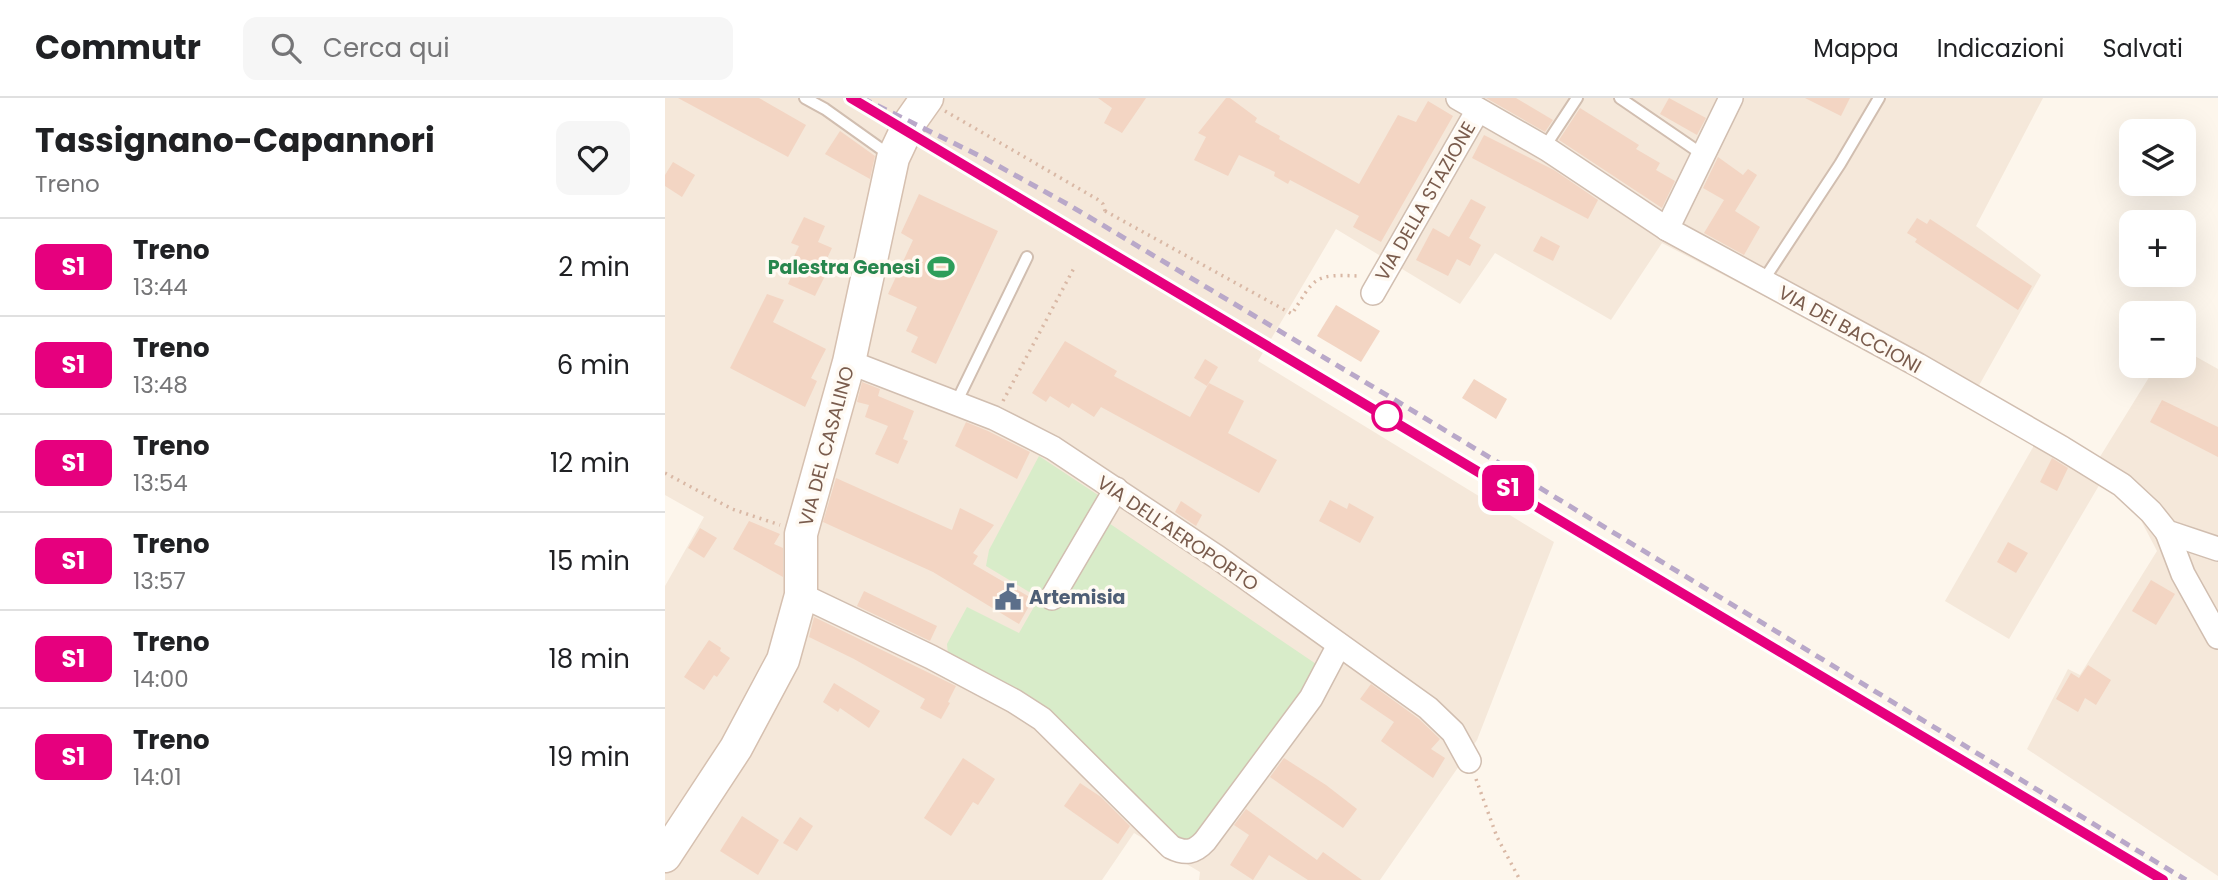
<!DOCTYPE html>
<html lang="it">
<head>
<meta charset="utf-8">
<style>
  body { margin:0; font-family:Poppins,sans-serif; background:#f6f6f6; color:#202124; height:100vh; display:flex; flex-direction:column; font-size:26px; white-space:nowrap }
  * { box-sizing:border-box; margin:0 }
  p { font-size:23px; color:#757577 }
  .icon { flex:none; width:38px; height:38px; fill:none; stroke:currentColor; stroke-width:2; stroke-linecap:round; stroke-linejoin:round }
  .map { position:relative; flex:1; overflow:hidden }
  .details { display:flex; flex-direction:column; background:#fff; width:665px }
  .details>* { flex:none }
  .badge { padding:0 14px; border-radius:10px; font-size:24px; line-height:46px }
  .fabs { position:absolute; left:1454px; top:21px; display:grid; gap:14px }
  .fabs a { display:grid; place-items:center; width:77px; height:77px; border-radius:14px; background:#fff; box-shadow:0 7px 28px #0002; font-size:35px }
  .map>.badge { position:absolute; translate:-50% -50%; box-shadow:0 0 0 4px #fff }
  .round { display:grid; place-items:center; flex:none; width:74px; height:74px; border-radius:14px; background:#f6f6f6 }
  .overview { display:flex; align-items:center; justify-content:space-between; height:119px; padding:0 35px }
  h1 { font-size:33px; font-weight:700; line-height:52px }
  ul { padding:0; list-style:none }
  li { display:flex; align-items:center; gap:21px; height:98px; padding:0 35px; border-top:2px solid #e0e0e0 }
  li div { flex:1 }
  li b { display:block; font-size:26px }
  li em { font-style:normal }
  li .badge { min-width:77px; font-weight:700; text-align:center }
  header { display:flex; align-items:center; gap:42px; box-sizing:border-box; height:98px; padding:0 35px; background:#fff; border-bottom:2px solid #e0e0e0 }
  header strong { font-size:33px }
  nav { display:flex; gap:38px; margin-inline-start:auto; font-size:24px }
  .search { width:490px; height:63px; background:#f6f6f6; display:flex; align-items:center; gap:18px; box-sizing:border-box; padding:0 24px; border-radius:14px; color:#757577; font-size:26px }
  main { display:flex; flex:1; min-height:0 }
  .map>svg:first-child { display:block }
  .residential { fill:#f5e8da }
  .green { fill:#d8ecc9 }
  .building { fill:#f3d5c3 }
  .lines { fill:none; stroke-linecap:round; stroke-linejoin:round }
  .lane-casing { stroke:#d1beb0; stroke-width:14 }
  .street-casing { stroke:#d1beb0; stroke-width:26 }
  .secondary-casing { stroke:#d6c0b0; stroke-width:35 }
  .path { stroke:#d9b8a5; stroke-width:3.5; stroke-dasharray:2 5; stroke-linecap:butt }
  .lane { stroke:#fff; stroke-width:10 }
  .street { stroke:#fff; stroke-width:23 }
  .secondary { stroke:#fff; stroke-width:32 }
  .rail { stroke:#b9a8c9; stroke-width:5; stroke-dasharray:10 7; stroke-linecap:butt }
  .line-casing { stroke:#fff; stroke-width:16 }
  .line { stroke:#e6007e; stroke-width:10 }
  .stop-dot { fill:#fff; stroke:#e6007e; stroke-width:3.5 }
  .labels { text-anchor:middle; stroke-width:7; stroke-linejoin:round; paint-order:stroke }
  .street-label { font-size:19px; fill:#7a5c4d; stroke:#fffaf3 }
  .leisure-label { font-size:19px; font-weight:bold; fill:#27864d; stroke:#fffaf3; text-anchor:end }
  .service-label { font-size:19px; font-weight:bold; fill:#4e5e75; stroke:#fffaf3; text-anchor:start }
</style>
</head>
<body>
<header>
<strong>Commutr</strong>
<div class="search"><svg class="icon" aria-label="search" viewBox="0 0 24 24"><circle cx="10" cy="10" r="6"/><path d="M15 15l6 6"/></svg>Cerca qui</div>
<nav><a>Mappa</a><a>Indicazioni</a><a>Salvati</a></nav>
</header>
<main>
<section class="details">
<div class="overview"><div><h1>Tassignano-Capannori</h1><p>Treno</p></div><a class="round"><svg class="icon" aria-label="heart" viewBox="0 0 24 24"><path d="M12 20l-8-8c-3-5 5-10 8-4 3-6 11-1 8 4z"/></svg></a></div>
<ul>
<li><span class="badge" style="background:#e6007e;color:#fff">S1</span><div><b>Treno</b><p>13:44</p></div><em>2 min</em></li>
<li><span class="badge" style="background:#e6007e;color:#fff">S1</span><div><b>Treno</b><p>13:48</p></div><em>6 min</em></li>
<li><span class="badge" style="background:#e6007e;color:#fff">S1</span><div><b>Treno</b><p>13:54</p></div><em>12 min</em></li>
<li><span class="badge" style="background:#e6007e;color:#fff">S1</span><div><b>Treno</b><p>13:57</p></div><em>15 min</em></li>
<li><span class="badge" style="background:#e6007e;color:#fff">S1</span><div><b>Treno</b><p>14:00</p></div><em>18 min</em></li>
<li><span class="badge" style="background:#e6007e;color:#fff">S1</span><div><b>Treno</b><p>14:01</p></div><em>19 min</em></li>
</ul>
</section>
<div class="map">
<svg width="1553" height="782" viewBox="0 0 1553 782">
  <rect width="100%" height="100%" fill="#fdf6ec"/>
  <path class="residential" d="M0 0H1378L1311 128 1376 177 1312 291 1433 362 1491 268H1519V252L1553 271V778L1362 651 1403 571 1415 577 1492 453 1469 409 1436 384 1344 541 1280 503 1371 344 1118 208 997 145 946 222 830 155 795 206 671 131 593 263 889 444 812 642 715 782H534L535 774 469 735 437 782H0V488L39 419 0 397Z"/>
  <path class="green" d="M374 358 433 397 429 415 435 419 657 570 534 740 514 746 380 613 284 567 282 546 302 509 354 535 374 500 321 468 324 452Z"/>
  <g class="building">
    <path d="M13 0H94L141 27 123 59Z"/>
    <path d="M433 0H481L457 35 439 25 447 10Z"/>
    <path d="M561 0H565L592 20 590 24 615 38 614 41 694 86 733 17 751 24 763 3 788 18 716 144 688 129 694 118 625 82 623 86 609 78 610 74 574 57 563 78 529 62 541 39 533 35Z"/>
    <path d="M821 0H851L888 22 880 34Z"/>
    <path d="M1004 0 1041 20 1032 37 995 16Z"/>
    <path d="M1140 0H1185L1176 18Z"/>
    <path d="M915 10 974 47 971 51 995 65 991 72 1010 83 997 110 894 42Z"/>
    <path d="M175 33 210 58 205 81 160 56Z"/>
    <path d="M819 37 889 72 933 102 923 121 807 60Z"/>
    <path d="M1053 59 1078 77 1083 71 1092 77 1070 113 1095 129 1079 157 1039 135 1059 102 1038 90Z"/>
    <path d="M8 64 30 77 17 99 0 88V77Z"/>
    <path d="M254 96 333 133 271 266 246 254 253 239 241 233 252 209 223 196 248 142 236 135Z"/>
    <path d="M806 101 821 109 804 140 816 147 805 168 792 161 783 178 751 162 768 130 784 139Z"/>
    <path d="M139 119 160 128 153 144 167 150 156 173 161 176 150 198 123 186 130 170 125 167 134 148 126 145Z"/>
    <path d="M1252 120 1262 126 1265 121 1367 188 1353 212 1250 144 1252 141 1242 135Z"/>
    <path d="M876 138 895 148 888 163 868 153Z"/>
    <path d="M102 196 119 202 108 224 161 251 146 280 152 283 140 309 65 270Z"/>
    <path d="M671 207 715 233 696 264 652 238Z"/>
    <path d="M400 243 452 273 449 278 525 319 544 285 579 303 563 335 612 362 594 395 436 309 429 319 407 305 404 310 385 298 381 304 367 295Z"/>
    <path d="M540 261 553 269 542 288 529 280Z"/>
    <path d="M809 281 842 301 831 321 797 300Z"/>
    <path d="M197 284 215 291 213 298 249 313 238 341 243 343 233 366 210 356 223 328 200 319 204 307 192 304Z"/>
    <path d="M1497 302 1553 329V359L1485 324Z"/>
    <path d="M301 324 323 333 365 354 352 381 290 348Z"/>
    <path d="M1387 360 1403 370 1392 393 1375 384Z"/>
    <path d="M171 380 287 432 295 410 329 427 308 455 313 458 308 466 368 501 354 526 268 474 158 424Z"/>
    <path d="M665 402 682 411 684 405 709 419 695 445 654 423Z"/>
    <path d="M516 403 537 417 531 428 510 414Z"/>
    <path d="M84 423 115 436 109 446 118 450V479L68 451Z"/>
    <path d="M35 430 52 440 39 460 23 450Z"/>
    <path d="M1343 444 1363 455 1351 475 1332 464Z"/>
    <path d="M1486 482 1510 496 1491 527 1467 513Z"/>
    <path d="M199 493 272 528 265 543 192 508Z"/>
    <path d="M149 519 291 588 283 604 285 605 276 621 255 610 260 601 189 561 144 539Z"/>
    <path d="M44 542 56 550 55 553 65 560 52 579 49 577 39 592 19 579Z"/>
    <path d="M1423 567 1446 582 1431 607 1420 600 1413 614 1391 601 1406 575 1414 580Z"/>
    <path d="M169 585 215 613 204 630 175 610 173 614 158 604Z"/>
    <path d="M706 586 754 621 775 641 766 651 780 660 768 680 716 643 729 624 695 601Z"/>
    <path d="M298 660 330 681 313 707 308 704 286 738 259 720Z"/>
    <path d="M619 660 661 687 692 711 678 730 605 679Z"/>
    <path d="M415 685 436 699 465 728 453 746 399 708Z"/>
    <path d="M581 711 652 762 658 754 697 782H643L604 757 588 782 565 767 584 737 569 727Z"/>
    <path d="M77 718 114 742 93 777 55 753Z"/>
    <path d="M135 719 148 728 132 753 118 745Z"/>
  </g>
  <g class="lines">
    <defs>
      <g id="lane">
        <path d="M140 0 160 11 226 58"/>
        <path d="M955 0 1031 52"/>
        <path d="M879 50 912 0"/>
        <path d="M1098 183 1175 66 1214 0"/>
        <path d="M291 305 362 159"/>
      </g>
      <g id="street">
        <path d="M793 0 882 51 1002 131 1253 267 1397 350 1457 387 1486 414 1502 434 1553 451"/>
        <path d="M1002 131 1066 0"/>
        <path d="M708 195 813 12"/>
        <path d="M184 264 329 320 388 350 552 459 763 610 788 634 804 663"/>
        <path d="M1502 434 1518 476 1553 539"/>
        <path d="M136 497 266 559 349 603 377 621 506 749C520 756 529 755 540 743L646 600 674 547"/>
        <path d="M387 500 451 391"/>
      </g>
      <path id="secondary" d="M0 758 71 650 118 562 136 497V436L184 264 228 60 245 24 262 0"/>
    </defs>
    <use href="#lane" class="lane-casing"/>
    <use href="#street" class="street-casing"/>
    <use href="#secondary" class="secondary-casing"/>
    <g class="path">
      <path d="M280 13 432 101 438 106 440 113 438 117"/>
      <path d="M440 113 627 216C650 179 649 176 693 178"/>
      <path d="M338 303 409 170"/>
      <path d="M0 375 67 411 115 427"/>
      <path d="M811 681 832 739 855 782"/>
    </g>
    <use href="#lane" class="lane"/>
    <use href="#street" class="street"/>
    <use href="#secondary" class="secondary"/>
    <g class="rail">
      <path d="M197 0 319 60 404 107 730 302 1521 782"/>
      <path d="M238 31 1498 782"/>
    </g>
  </g>
  <g class="lines">
    <defs>
      <path id="line" d="M186 0 1498 782"/>
    </defs>
    <use href="#line" class="line-casing"/>
    <use href="#line" class="line"/>
  </g>
  <defs>
    <symbol id="stadium-bare" viewBox="-9 -9 18 18"><path d="M0-5a6.5 5 0 1 0 0 10a6.5 5 0 1 0 0-10ZM-3.5-1.8h7v3.6h-7Z" fill="#2e9e5b" stroke="#fffaf3" stroke-width="2.5" paint-order="stroke"/></symbol>
    <symbol id="civic-bare" viewBox="-9 -9 18 18"><path d="M-.6-6.5H3V-4.5H.6V-3L4-1V1h2V6H-6V1h2V-1L-.6-3ZM-1.2 2.5V6h2.4V2.5Z" fill="#5c6f8a" stroke="#fffaf3" stroke-width="2.5" paint-order="stroke"/></symbol>
  </defs>
  <g fill-rule="evenodd">
    <use href="#stadium-bare" x="257" y="150" width="38" height="38"/>
    <use href="#civic-bare" x="324" y="480" width="38" height="38"/>
  </g>
  <circle class="stop-dot" cx="722" cy="318" r="14"/>
  <g class="labels">
    <g class="street-label">
      <text transform="translate(760 103) rotate(-60)" y="7">VIA DELLA STAZIONE</text>
      <text transform="translate(1185 231) rotate(29)" y="7">VIA DEI BACCIONI</text>
      <text transform="translate(161 348) rotate(-75)" y="7">VIA DEL CASALINO</text>
      <text transform="translate(513 435) rotate(34)" y="7">VIA DELL'AEROPORTO</text>
    </g>
    <g class="leisure-label">
      <text x="255" y="176">Palestra Genesi</text>
    </g>
    <g class="service-label">
      <text x="364" y="506">Artemisia</text>
    </g>
  </g>
</svg>
<div class="fabs">
<a><svg class="icon" aria-label="layers" viewBox="0 0 24 24"><path d="M12 4l9 5-9 5-9-5zM3 14l9 5 9-5"/></svg></a>
<a>+</a>
<a>−</a>
</div>
<b class="badge" style="left:843px;top:390px;background:#e6007e;color:#fff">S1</b>
</div>
</main>
</body>
</html>
